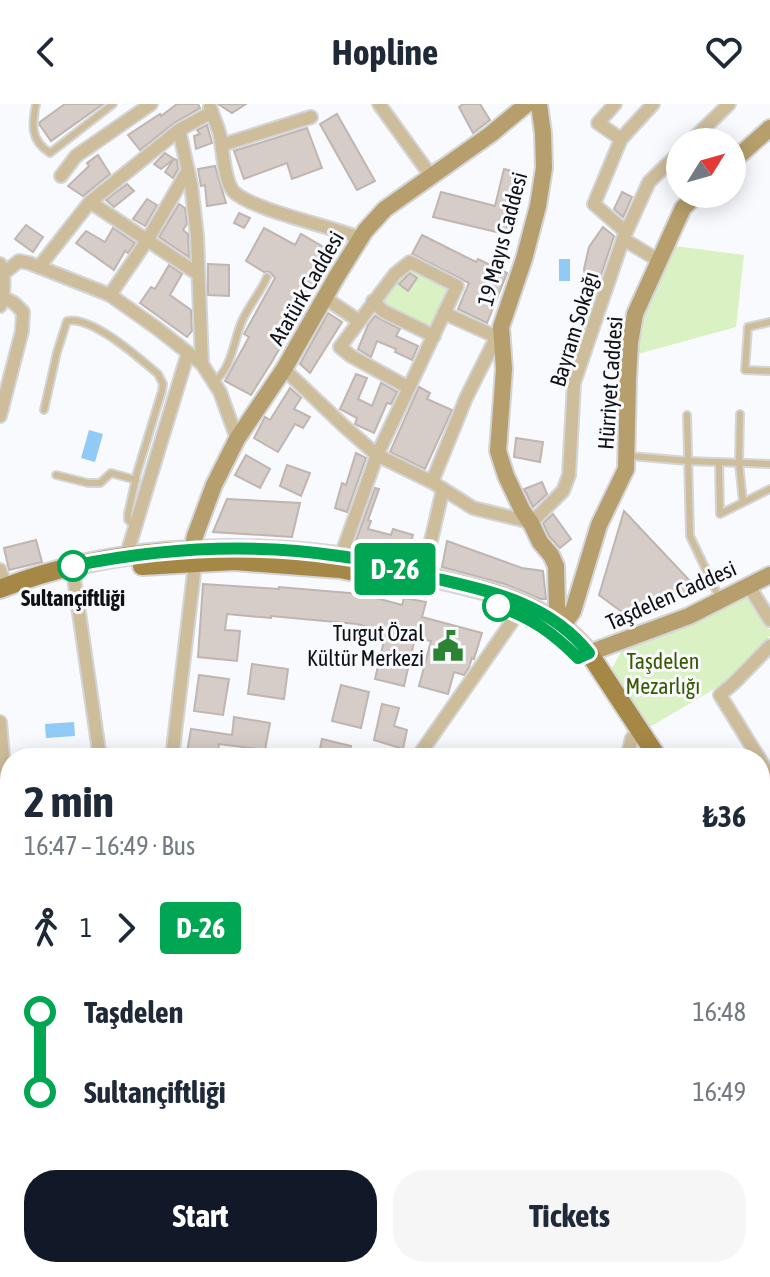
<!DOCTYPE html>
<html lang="en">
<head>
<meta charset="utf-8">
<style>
  body { margin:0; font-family:"Asap Condensed",sans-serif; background:#f6f6f7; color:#1f2937; height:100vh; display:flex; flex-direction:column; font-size:30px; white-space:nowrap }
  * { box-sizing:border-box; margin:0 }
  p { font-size:26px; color:#747a83 }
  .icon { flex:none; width:44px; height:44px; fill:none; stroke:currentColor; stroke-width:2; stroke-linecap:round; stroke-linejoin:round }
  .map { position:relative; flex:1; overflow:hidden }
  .panel { position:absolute; left:0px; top:644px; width:770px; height:530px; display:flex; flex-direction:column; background:#fff; border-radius:32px 32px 0 0; box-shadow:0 4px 20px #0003 }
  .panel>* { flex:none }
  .badge { padding:0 16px; border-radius:6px; font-size:28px; line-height:52px }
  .needle { width:52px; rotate:53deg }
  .controls { position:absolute; left:666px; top:24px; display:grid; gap:16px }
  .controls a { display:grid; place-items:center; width:80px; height:80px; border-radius:50%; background:#fff; box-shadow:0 4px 20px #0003; font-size:40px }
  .map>.badge { position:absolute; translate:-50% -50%; box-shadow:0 0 0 4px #fff }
  .legs { display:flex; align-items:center; gap:12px; height:88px; padding:0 24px; font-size:26px }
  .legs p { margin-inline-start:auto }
  .headline { display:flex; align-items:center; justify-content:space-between; height:136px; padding:0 24px }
  h1 { font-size:44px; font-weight:700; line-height:60px }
  .cta { display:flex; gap:16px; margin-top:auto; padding:16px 24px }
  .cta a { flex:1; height:92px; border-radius:32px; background:#111827; color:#fff; font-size:32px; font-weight:700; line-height:92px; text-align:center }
  .cta a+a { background:#f6f6f7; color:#1f2937 }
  ul { padding:0 24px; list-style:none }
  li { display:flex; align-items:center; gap:28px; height:80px; font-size:30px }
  li i { display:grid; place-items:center; width:12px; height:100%; margin:0 10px; background:currentColor }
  li i::after { content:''; width:20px; height:20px; margin:-10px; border:6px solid; border-radius:50%; background:#fff }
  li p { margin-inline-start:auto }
  li:first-child i { background:linear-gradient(#0000 50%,currentColor 0) }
  li:last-child i { background:linear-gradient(currentColor 50%,#0000 0) }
  header { display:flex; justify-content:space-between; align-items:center; height:104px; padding:0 24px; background:#fff; font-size:36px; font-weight:700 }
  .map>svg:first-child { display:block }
  .green { fill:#daf1c3 }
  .water { fill:#90cbf7 }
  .building { fill:#d6ccc8; stroke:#bfb5b1; stroke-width:2 }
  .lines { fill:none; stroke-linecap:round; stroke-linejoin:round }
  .lane-casing { stroke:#d4d5d8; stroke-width:10 }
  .street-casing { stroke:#d4d5d8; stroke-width:16 }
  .secondary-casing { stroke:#d4d5d8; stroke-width:20 }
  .primary-casing { stroke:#d4d5d8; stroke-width:22 }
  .highway-casing { stroke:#d4d5d8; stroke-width:26 }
  .path { stroke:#8a8b8e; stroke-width:2; stroke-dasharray:2 6; stroke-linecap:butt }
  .lane { stroke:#cdbd9b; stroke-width:6 }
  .street { stroke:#cdbd9b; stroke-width:12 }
  .secondary { stroke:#b69f6c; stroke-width:16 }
  .primary { stroke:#a68846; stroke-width:18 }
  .highway { stroke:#97751e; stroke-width:22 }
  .line-1-casing { stroke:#fff; stroke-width:18 }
  .line-1 { stroke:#00a651; stroke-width:12 }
  .stop-1-dot { fill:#fff; stroke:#00a651; stroke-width:4 }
  .labels { text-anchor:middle; stroke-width:6; stroke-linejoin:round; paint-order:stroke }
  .street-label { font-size:22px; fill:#101114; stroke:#f9fafd }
  .stop-label { font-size:22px; font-weight:bold; fill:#101114; stroke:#f9fafd }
  .poi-label { font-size:22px; fill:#101114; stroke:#f9fafd; text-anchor:end }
  .park-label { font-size:22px; fill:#3a5903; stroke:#f9fafd }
</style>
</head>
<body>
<header><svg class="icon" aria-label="back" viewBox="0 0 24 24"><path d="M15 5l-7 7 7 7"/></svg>Hopline<svg class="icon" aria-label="heart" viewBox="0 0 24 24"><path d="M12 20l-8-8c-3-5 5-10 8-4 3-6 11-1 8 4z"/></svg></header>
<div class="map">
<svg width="770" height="1173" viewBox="0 0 770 1173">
  <rect width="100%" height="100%" fill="#f9fafd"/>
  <g class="green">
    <path d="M675 142 744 151 736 223 638 250 642 215Z"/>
    <path d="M407 165 450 187 430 226 388 206 378 196Z"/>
    <path d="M749 492 770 526V532L733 574 650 623 611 566 622 546 654 530Z"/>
    <path d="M0 810 10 814V977L0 973Z"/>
    <path d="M0 985 10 989V1057L0 1068Z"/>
  </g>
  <g class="water">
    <rect x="559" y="155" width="11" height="22"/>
    <path d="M89 326 103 330 95 358 81 354Z"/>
    <path d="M74 618 75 632 46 634 45 620Z"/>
  </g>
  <g class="building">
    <path d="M65 0H103L51 37 39 20 40 18Z"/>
    <path d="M177 0H198L200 4 174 19 140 46 128 31 160 10 161 12Z"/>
    <path d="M218 0H246L232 9Z"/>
    <path d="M463 0H480L490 16 473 29 459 3Z"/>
    <path d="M337 10 375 77 357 86 320 20Z"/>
    <path d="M207 21 212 39 196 45 194 32 200 30 197 26Z"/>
    <path d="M307 24 322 64 292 75 287 59 244 75 234 47Z"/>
    <path d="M165 49 174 55 161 65 154 60Z"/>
    <path d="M98 51 110 70 83 92 68 82 89 62 87 59Z"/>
    <path d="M174 55 177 56 178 65 173 74 165 68Z"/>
    <path d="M215 62 226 99 207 102 205 81 201 82 198 65Z"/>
    <path d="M504 65 519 69 517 74H519L505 130 433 113 441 88 495 102Z"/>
    <path d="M127 80 134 87 114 103 106 96Z"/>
    <path d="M622 88 632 93 623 113 614 105Z"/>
    <path d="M147 95 157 101 145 122 133 115Z"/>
    <path d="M179 100 185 104 187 120 183 126 188 130 189 153 159 133Z"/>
    <path d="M239 109 250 114 244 124 234 119Z"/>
    <path d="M26 121 43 133 33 148 15 135Z"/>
    <path d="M603 123 614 132 597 183H587L584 165 589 143Z"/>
    <path d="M113 124 135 139 128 149 125 147 114 166 76 139 86 127 105 138Z"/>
    <path d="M264 124 295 141 301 130 334 149 273 256 251 291 225 277 249 233 244 230 275 174 270 168H264L246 157Z"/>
    <path d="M422 131 476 158 478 155 507 169 487 219 458 205 469 179 412 150Z"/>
    <path d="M208 160 229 161V192L208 191Z"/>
    <path d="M169 161 182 170 170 191 191 206 192 227 187 233 140 199 151 183 155 185Z"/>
    <path d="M410 169 417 174 408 187 399 180Z"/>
    <path d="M328 209 342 218 310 269 300 260Z"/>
    <path d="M375 212 400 225 396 232 418 242 412 256 395 248 396 245 377 237 371 253 358 245 368 221Z"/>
    <path d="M356 270 367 274 358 295 372 302 381 279 397 288 391 300 387 299 374 329 357 321 355 320 357 314 340 305Z"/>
    <path d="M419 283 430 289 427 295 452 306 425 365 390 348Z"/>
    <path d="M290 284 301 294 294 305 310 313 303 324 295 320 278 348 254 334 265 313 270 316Z"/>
    <path d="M516 334 543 338 540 358 514 353Z"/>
    <path d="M356 349 366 354 347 408 335 404 342 379 346 381Z"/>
    <path d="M246 351 270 365 260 384 235 371Z"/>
    <path d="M287 361 310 369 301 392 280 382Z"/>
    <path d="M542 378 547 390 533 403 524 385Z"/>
    <path d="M375 384 379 385 368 416 371 417 368 425 391 431 393 425 413 431 406 454 354 442Z"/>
    <path d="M227 395 300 399 292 433 213 428Z"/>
    <path d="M624 407 689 476 698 485 629 513 599 491Z"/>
    <path d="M553 410 571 435 560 444 549 432 543 419Z"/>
    <path d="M36 436 42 458 9 466 4 444Z"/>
    <path d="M447 437 522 464 543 467 546 495H541L505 480 442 463Z"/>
    <path d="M203 480 279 485V483L361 490 402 501 404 494 426 498 422 513 482 529 474 555 472 554 469 563 464 571 454 568 448 590 419 582 431 537 415 534 404 582 375 575 386 528 357 520 271 512V514L227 510 225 526 240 527 237 557 198 553Z"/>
    <path d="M252 560 288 565 284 595 248 590Z"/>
    <path d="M199 571 229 575 223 611 194 607Z"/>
    <path d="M341 581 369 588 361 624 332 617Z"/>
    <path d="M382 600 399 604 394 622 407 626 403 645 374 636Z"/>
    <path d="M234 613 270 619 265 646 219 640 217 654H186L191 625 232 631Z"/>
    <path d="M322 635 351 642 348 654H318Z"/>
    <path d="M0 813 10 817V871L0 867Z"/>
    <path d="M760 852 770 866V890L760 889Z"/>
    <path d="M0 932 10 936V966L0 962Z"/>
    <path d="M767 1024 770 1025V1066L760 1063V1053Z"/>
    <path d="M760 1091 770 1094V1140L760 1138Z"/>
    <path d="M760 1157 770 1159V1173H697L699 1164H760Z"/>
    <path d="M626 1164H640L654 1173H622Z"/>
  </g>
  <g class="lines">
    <defs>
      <g id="lane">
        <path d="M36 0C32 21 30 36 50 49L113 0"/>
        <path d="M770 218 748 223 745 266 770 267"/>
        <path d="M213 279C233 263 233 238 242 217 249 201 261 188 267 173"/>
        <path d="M44 306 57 248 67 217C91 211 139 254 158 270L163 280 162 287 137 369 128 410V416L135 422"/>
        <path d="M740 310 739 359 743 398"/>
        <path d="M687 311 690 432 719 493"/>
        <path d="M630 352 688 357 770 360"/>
        <path d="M719 358 720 410 770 385"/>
        <path d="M56 371 88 379H100L111 369 136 376"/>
        <path d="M0 799 10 797"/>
        <path d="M0 978 10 982"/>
      </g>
      <g id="street">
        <path d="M379 0 431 72"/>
        <path d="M615 0 598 19 621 35"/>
        <path d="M210 3C213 13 218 22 220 32 223 46 224 76 233 87 249 105 333 123 360 134"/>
        <path d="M179 26 191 80 197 132 202 260"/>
        <path d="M690 38 729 0"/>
        <path d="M222 41 311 13"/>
        <path d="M61 72 76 52 151 0"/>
        <path d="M90 98 198 170"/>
        <path d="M626 128 594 100 621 35 653 0"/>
        <path d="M623 135 658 156"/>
        <path d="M0 160C6 174 4 188 0 202"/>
        <path d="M39 163 90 98 179 26 212 8"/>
        <path d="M4 169 19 157 29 159 110 191 158 225 202 260 220 288 237 335"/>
        <path d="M110 191 148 135 188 66"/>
        <path d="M325 194 359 217"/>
        <path d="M373 197 383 207 434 232"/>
        <path d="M444 209 497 233"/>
        <path d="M284 265 345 323 377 351 432 378 473 404 530 418"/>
        <path d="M0 312 22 227 23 208 14 199 2 193"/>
        <path d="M432 378 466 294 501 224"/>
        <path d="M531 419 563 387 569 371 574 279 623 135 649 78 680 48"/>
        <path d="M341 452 377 351 457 182 410 158 395 170 340 243 351 252 409 284"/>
        <path d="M126 453 188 249"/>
        <path d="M0 466 6 483"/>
        <path d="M423 471 443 385"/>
        <path d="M74 474 100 654"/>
        <path d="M749 482 770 516"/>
        <path d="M0 618 10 735"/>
        <path d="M172 654 195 460"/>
        <path d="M417 654 518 509"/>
        <path d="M627 654 632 634"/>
        <path d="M759 654 720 591 735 578 770 542"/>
        <path d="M760 656 770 672"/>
        <path d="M760 696 770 690"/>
        <path d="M0 1078 10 1065"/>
        <path d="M760 1148 770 1150"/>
        <path d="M201 1164 214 1173"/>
        <path d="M345 1164 357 1173"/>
        <path d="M525 1164 542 1173"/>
        <path d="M589 1164 603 1173"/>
        <path d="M306 1173 312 1164"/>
        <path d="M379 1173 384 1164"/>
        <path d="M403 1173 408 1165 427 1173"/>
        <path d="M443 1173 450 1164"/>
        <path d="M612 1173 617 1164"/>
        <path d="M671 1173 677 1164"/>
      </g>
      <g id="secondary">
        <path d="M732 58 770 24"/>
        <path d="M530 418 522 406 506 372 498 347 504 265 501 223 524 155 538 102 544 64 543 29 539 0"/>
        <path d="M531 419 540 438 551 451 556 462 557 503 563 522"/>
        <path d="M192 446 195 432 214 381 237 335 284 265 337 172 365 127 385 105 491 30 527 0"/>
        <path d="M563 522 573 507 599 421 626 365 628 275 630 239 635 210 683 104 697 90"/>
        <path d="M589 549 689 512 770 471"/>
        <path d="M0 779H10"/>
      </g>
      <g id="primary">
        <path d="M142 462 234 457 340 465 383 474"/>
        <path d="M0 485C105 443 226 438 338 452 371 456 406 467 439 475 497 489 550 500 589 549L658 654"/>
        <path d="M760 808 770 823"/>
      </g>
      <g id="highway">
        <path d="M0 1096 10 1103"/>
        <path d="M0 1138 10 1145"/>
        <path d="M0 1164 14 1173"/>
        <path d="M37 1164 50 1173"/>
        <path d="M74 1164 86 1173"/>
      </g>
    </defs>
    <use href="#lane" class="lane-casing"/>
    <use href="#street" class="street-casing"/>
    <use href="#secondary" class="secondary-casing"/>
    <use href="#primary" class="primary-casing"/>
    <use href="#highway" class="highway-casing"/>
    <g class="path">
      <path d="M0 896 10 899"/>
      <path d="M0 920 10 924"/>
    </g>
    <use href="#lane" class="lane"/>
    <use href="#street" class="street"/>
    <use href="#secondary" class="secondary"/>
    <use href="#primary" class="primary"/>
    <use href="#highway" class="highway"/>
  </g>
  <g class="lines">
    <defs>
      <path id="line-1" d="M73 462C160 444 251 439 339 452 371 456 403 467 434 474 493 488 549 499 589 549L578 554C553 529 532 514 498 502"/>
    </defs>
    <use href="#line-1" class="line-1-casing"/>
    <use href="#line-1" class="line-1"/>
  </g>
  <defs>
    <symbol id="civic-bare" viewBox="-9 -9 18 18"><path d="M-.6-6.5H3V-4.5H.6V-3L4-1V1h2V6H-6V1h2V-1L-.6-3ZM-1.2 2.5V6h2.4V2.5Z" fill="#2c8332" stroke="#f9fafd" stroke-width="2.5" paint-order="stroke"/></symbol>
  </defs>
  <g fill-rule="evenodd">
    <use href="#civic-bare" x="426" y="520" width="44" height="44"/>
  </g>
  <g class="stop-1-dot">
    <circle cx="73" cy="462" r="14"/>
    <circle cx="498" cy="502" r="14"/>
  </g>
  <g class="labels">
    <g class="street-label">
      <text transform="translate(502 135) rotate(-75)" y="8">19 Mayıs Caddesi</text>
      <text transform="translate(306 184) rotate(-60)" y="8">Atatürk Caddesi</text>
      <text transform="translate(574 225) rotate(-73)" y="8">Bayram Sokağı</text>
      <text transform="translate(610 279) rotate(-86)" y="8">Hürriyet Caddesi</text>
      <text transform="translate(671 491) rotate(-24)" y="8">Taşdelen Caddesi</text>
    </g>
    <g class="stop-label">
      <text x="73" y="502">Sultançiftliği</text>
    </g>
    <g class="poi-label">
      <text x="424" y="537">Turgut Özal<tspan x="424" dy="25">Kültür Merkezi</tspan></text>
    </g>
    <g class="park-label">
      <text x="663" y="565">Taşdelen<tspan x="663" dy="25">Mezarlığı</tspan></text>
    </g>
  </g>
</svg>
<div class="controls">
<a><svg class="needle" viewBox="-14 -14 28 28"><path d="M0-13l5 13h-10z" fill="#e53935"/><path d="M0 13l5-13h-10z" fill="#747a83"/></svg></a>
</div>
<b class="badge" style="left:395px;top:465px;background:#00a651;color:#fff">D-26</b>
<section class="panel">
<div class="headline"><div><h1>2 min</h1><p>16:47 – 16:49 · Bus</p></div><b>₺36</b></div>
<div class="legs"><svg class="icon" aria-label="walk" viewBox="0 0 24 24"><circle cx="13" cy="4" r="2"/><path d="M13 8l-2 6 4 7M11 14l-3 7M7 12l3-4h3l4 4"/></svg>1<svg class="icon" aria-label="forward" viewBox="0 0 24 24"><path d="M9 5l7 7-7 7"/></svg><b class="badge" style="background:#00a651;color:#fff">D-26</b></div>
<ul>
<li><i style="color:#00a651"></i><b>Taşdelen</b><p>16:48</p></li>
<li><i style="color:#00a651"></i><b>Sultançiftliği</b><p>16:49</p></li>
</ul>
<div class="cta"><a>Start</a><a>Tickets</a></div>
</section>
</div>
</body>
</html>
